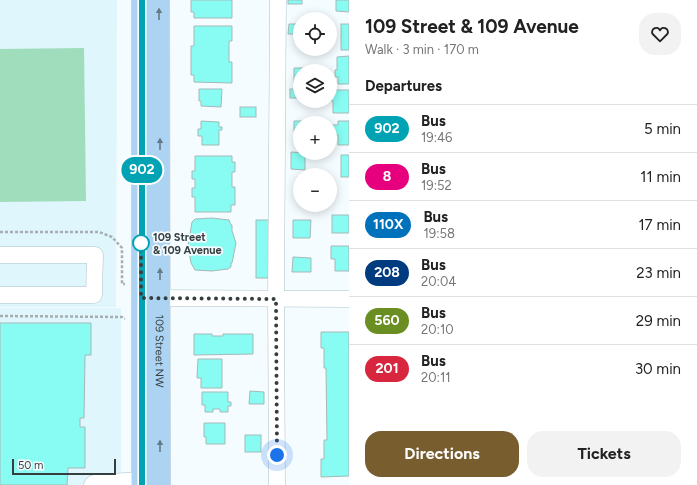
<!DOCTYPE html>
<html lang="en">
<head>
<meta charset="utf-8">
<style>
  body { margin:0; font-family:Figtree,sans-serif; background:#f2f2f2; color:#222; height:100vh; display:flex; flex-direction:column; font-size:15px; white-space:nowrap }
  * { box-sizing:border-box; margin:0 }
  p { font-size:13px; color:#767676 }
  .icon { flex:none; width:22px; height:22px; fill:none; stroke:currentColor; stroke-width:2; stroke-linecap:round; stroke-linejoin:round }
  .map { position:relative; flex:1; overflow:hidden }
  .panel { display:flex; flex-direction:column; background:#fff; width:348px }
  .panel>* { flex:none }
  .badge { padding:0 8px; border-radius:13px; font-size:14px; line-height:26px }
  .tools { position:absolute; left:293px; top:12px; display:grid; gap:8px }
  .tools a { display:grid; place-items:center; width:44px; height:44px; border-radius:50%; background:#fff; box-shadow:0 2px 10px #0003; font-size:20px }
  .scale { position:absolute; left:12px; bottom:10px; width:104px; box-sizing:border-box; padding-left:4px; border:2px solid #363e40; border-top:0; font-size:11px; line-height:14px; white-space:nowrap; color:#363e40; -webkit-text-stroke:3px #f4fcff; paint-order:stroke }
  .you { position:absolute; width:20px; height:20px; margin:-10px; border:3px solid #fff; border-radius:50%; background:#1a73e8; box-shadow:0 0 0 6px #1a73e833 }
  .map>.badge { position:absolute; translate:-50% -50%; box-shadow:0 0 0 2px #fff }
  h2 { padding:0 16px; font-size:15px; line-height:36px }
  .round { display:grid; place-items:center; flex:none; width:42px; height:42px; border-radius:16px; background:#f2f2f2 }
  .head { display:flex; align-items:center; justify-content:space-between; height:68px; padding:0 16px }
  h1 { font-size:19px; font-weight:700; line-height:30px }
  .button { display:flex; gap:8px; margin-top:auto; padding:8px 16px }
  .button a { flex:1; height:46px; border-radius:16px; background:#785d2f; color:#fff; font-size:16px; font-weight:700; line-height:46px; text-align:center }
  .button a+a { background:#f2f2f2; color:#222 }
  ul { padding:0; list-style:none }
  li { display:flex; align-items:center; gap:12px; height:48px; padding:0 16px; border-top:1px solid #e0e0e0 }
  li div { flex:1 }
  li b { display:block; font-size:15px }
  li em { font-style:normal }
  li .badge { min-width:44px; font-weight:700; text-align:center }
  main { display:flex; flex:1; min-height:0 }
  .map>svg:first-child { display:block }
  .built { fill:#def6fc }
  .green { fill:#a0ddbc }
  .building { fill:#88fcf2; stroke:#a4b9b7 }
  .lines { fill:none; stroke-linecap:round; stroke-linejoin:round }
  .minor-casing { stroke:#adc1c7; stroke-width:17 }
  .major-casing { stroke:#d7d8d9; stroke-width:22 }
  .path { stroke:#a6aeb1; stroke-width:2.5; stroke-dasharray:3 2; stroke-linecap:butt }
  .minor { stroke:#fff; stroke-width:16 }
  .major { stroke:#acd4f2; stroke-width:21 }
  .oneway { fill:#657a87 }
  .line-casing { stroke:#fff; stroke-width:9 }
  .line { stroke:#00a3b4; stroke-width:6 }
  .walk { stroke:#363e40; stroke-width:4; stroke-dasharray:0 7.2 }
  .stop-dot { fill:#fff; stroke:#00a3b4; stroke-width:2 }
  .labels { text-anchor:middle; stroke-width:3.5; stroke-linejoin:round; paint-order:stroke }
  .stop-label { font-size:11px; font-weight:bold; fill:#363e40; stroke:#f4fcff; text-anchor:start }
  .street-label { font-size:11px; fill:#363e40; stroke:#f4fcff }
</style>
</head>
<body>
<main>
<div class="map">
<svg width="349" height="485" viewBox="0 0 349 485">
  <rect width="100%" height="100%" fill="#f4fcff"/>
  <g class="built">
    <path d="M0 0H117L116 307H0Z"/>
    <rect x="0" y="308" width="121" height="177"/>
  </g>
  <path class="green" d="M84 48 86 201 0 202V49Z"/>
  <g class="building">
    <path d="M191 0H232V18H194V12H191Z"/>
    <rect x="288" y="0" width="14" height="4"/>
    <path d="M336 0H349V12L336 11Z"/>
    <path d="M289 24H300V34H288Z"/>
    <rect x="341" y="24" width="8" height="26"/>
    <path d="M194 26H232V41H229V62H232V83L194 82V75H191V46H194Z"/>
    <path d="M349 56V84H338V77H335V70H337V57Z"/>
    <path d="M294 68H310V71H300V84H294Z"/>
    <path d="M199 89H222L221 107 201 106V101H199Z"/>
    <rect x="290" y="89" width="10" height="9"/>
    <path d="M330 90H349V113H333V101H330Z"/>
    <rect x="240" y="107" width="16" height="10"/>
    <path d="M201 121 219 122V127H222V130H219V145H202V136H198V129H201Z"/>
    <path d="M294 121H310V123H300V131H294Z"/>
    <path d="M338 121H349V145H338V135L332 134V125H338Z"/>
    <path d="M291 152 305 153V170L291 169Z"/>
    <rect x="341" y="155" width="8" height="22"/>
    <path d="M195 156H232V162H235V172H232V187H235V205H231V212H195V197H192V188H195V179H192V171H195Z"/>
    <rect x="332" y="215" width="17" height="18"/>
    <path d="M212 218 229 220 231 225H232V231L236 243 232 263H231V267L228 269 212 271 195 270 191 263 188 246 192 222 195 219Z"/>
    <rect x="256" y="220" width="14" height="58"/>
    <path d="M293 220H311L310 238H293Z"/>
    <path d="M331 246H349V271H335V259H331Z"/>
    <path d="M293 257 311 258V272H292Z"/>
    <path d="M0 323H91V355H85L84 418H80V427H85V468H68L67 485H0Z"/>
    <path d="M321 332H349V476L321 477V459H324V440H327L326 368H324V348H321Z"/>
    <path d="M194 334H212V336H223V334H253V354L194 355Z"/>
    <path d="M198 359H222V388H201V378H197Z"/>
    <path d="M250 391 264 392V404H249Z"/>
    <path d="M202 392H228V402H231V406H228V412H220V409H213V412H205V405H202Z"/>
    <path d="M204 423H225V444H206V437H204Z"/>
    <rect x="245" y="435" width="16" height="17"/>
  </g>
  <g class="lines">
    <defs>
      <g id="minor">
        <path d="M0 255H95L94 295H0"/>
        <path d="M149 298 349 299"/>
        <path d="M92 485 94 483 142 480"/>
        <path d="M277 485 276 299 278 0"/>
      </g>
      <g id="major">
        <path id="s1" d="M159 0 160 485"/>
        <path d="M142 485V0"/>
      </g>
    </defs>
    <use href="#minor" class="minor-casing"/>
    <use href="#major" class="major-casing"/>
    <g class="path">
      <path d="M0 232H99L112 237 122 248V284H125"/>
      <path d="M0 316 122 317 125 319"/>
    </g>
    <use href="#minor" class="minor"/>
    <use href="#major" class="major"/>
  </g>
  <defs><path id="oneway-solid" d="M-6-.8H1V-3.2L6.5 0L1 3.2V.8H-6Z"/></defs>
  <g class="oneway">
    <use href="#oneway-solid" transform="translate(159 14) rotate(-90)"/>
    <use href="#oneway-solid" transform="translate(160 144) rotate(-90)"/>
    <use href="#oneway-solid" transform="translate(160 274) rotate(-90)"/>
    <use href="#oneway-solid" transform="translate(160 446) rotate(-90)"/>
  </g>
  <g class="lines">
    <defs>
      <path id="line" d="M142 485V0"/>
    </defs>
    <use href="#line" class="line-casing"/>
    <use href="#line" class="line"/>
    <path class="walk" d="M141 243V236V298L276 299 277 455"/>
  </g>
  <circle class="stop-dot" cx="141" cy="243" r="8"/>
  <g class="labels">
    <g class="stop-label">
      <text x="153" y="241">109 Street<tspan x="153" dy="13">&amp; 109 Avenue</tspan></text>
    </g>
    <g class="street-label">
      <text dy="4" stroke="none"><textPath href="#s1" startOffset="351">109 Street NW</textPath></text>
    </g>
  </g>
</svg>
<div class="tools">
<a><svg class="icon" aria-label="locate" viewBox="0 0 24 24"><circle cx="12" cy="12" r="6"/><path d="M12 2v4M12 18v4M2 12h4M18 12h4"/></svg></a>
<a><svg class="icon" aria-label="layers" viewBox="0 0 24 24"><path d="M12 4l9 5-9 5-9-5zM3 14l9 5 9-5"/></svg></a>
<a>+</a>
<a>−</a>
</div>
<div class="scale">50 m</div>
<div class="you" style="left:277px;top:455px"></div>
<b class="badge" style="left:142px;top:170px;background:#00a3b4;color:#fff">902</b>
</div>
<section class="panel">
<div class="head"><div><h1>109 Street &amp; 109 Avenue</h1><p>Walk · 3 min · 170 m</p></div><a class="round"><svg class="icon" aria-label="heart" viewBox="0 0 24 24"><path d="M12 20l-8-8c-3-5 5-10 8-4 3-6 11-1 8 4z"/></svg></a></div>
<h2>Departures</h2>
<ul>
<li><span class="badge" style="background:#00a3b4;color:#fff">902</span><div><b>Bus</b><p>19:46</p></div><em>5 min</em></li>
<li><span class="badge" style="background:#e6007e;color:#fff">8</span><div><b>Bus</b><p>19:52</p></div><em>11 min</em></li>
<li><span class="badge" style="background:#0072bc;color:#fff">110X</span><div><b>Bus</b><p>19:58</p></div><em>17 min</em></li>
<li><span class="badge" style="background:#003b80;color:#fff">208</span><div><b>Bus</b><p>20:04</p></div><em>23 min</em></li>
<li><span class="badge" style="background:#6b8e23;color:#fff">560</span><div><b>Bus</b><p>20:10</p></div><em>29 min</em></li>
<li><span class="badge" style="background:#d7263d;color:#fff">201</span><div><b>Bus</b><p>20:11</p></div><em>30 min</em></li>
</ul>
<div class="button"><a>Directions</a><a>Tickets</a></div>
</section>
</main>
</body>
</html>
